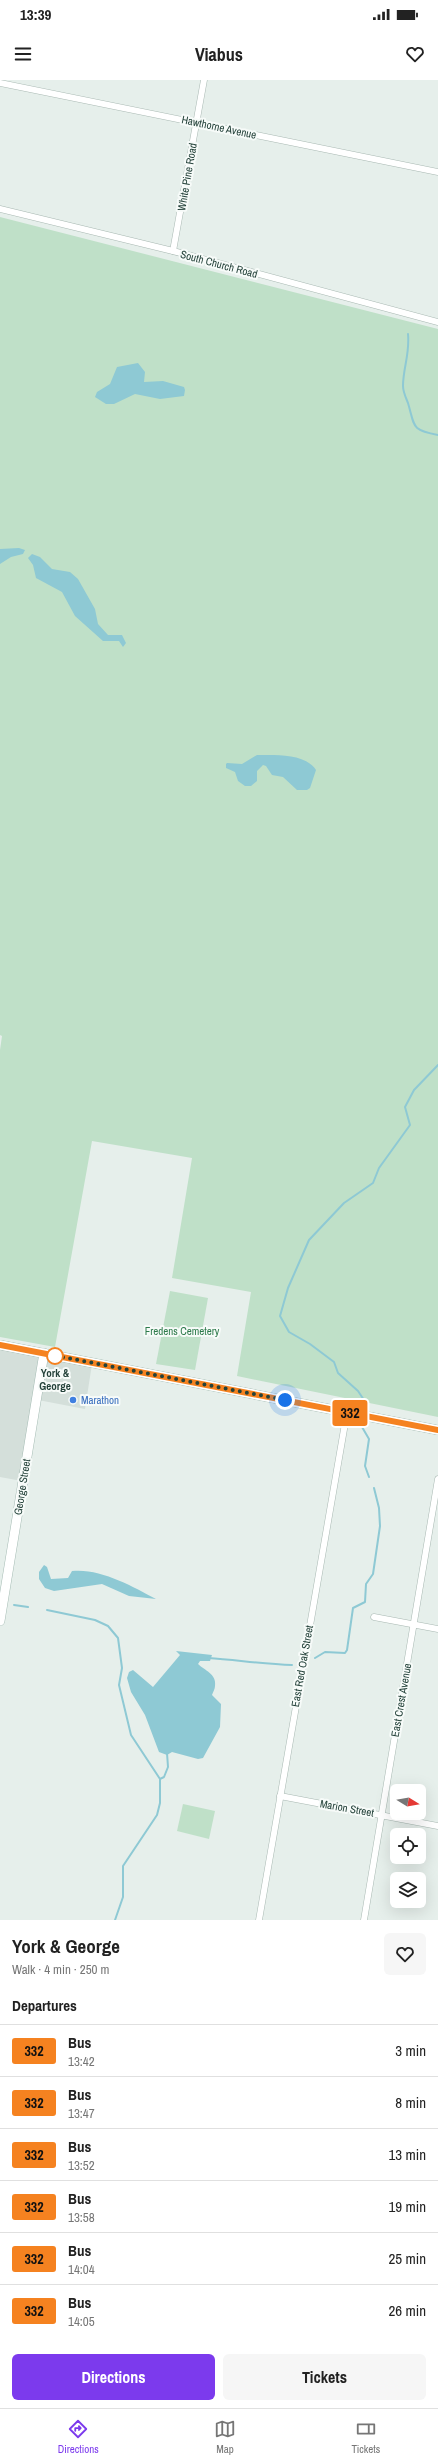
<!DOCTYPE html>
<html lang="en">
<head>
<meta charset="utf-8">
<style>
  body { margin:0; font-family:"Archivo Narrow",sans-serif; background:#f6f6f6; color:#222; height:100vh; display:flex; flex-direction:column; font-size:15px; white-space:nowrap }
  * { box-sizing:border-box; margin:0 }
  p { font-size:13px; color:#767676 }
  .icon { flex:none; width:22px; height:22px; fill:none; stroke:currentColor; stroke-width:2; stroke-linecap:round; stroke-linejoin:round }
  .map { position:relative; height:1840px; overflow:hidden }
  .details { display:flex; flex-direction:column; background:#fff; flex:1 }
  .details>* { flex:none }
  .badge { padding:0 8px; border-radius:3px; font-size:14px; line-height:26px }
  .needle { width:26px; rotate:101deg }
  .controls { position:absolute; left:390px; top:1704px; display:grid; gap:8px }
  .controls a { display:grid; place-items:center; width:36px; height:36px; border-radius:6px; background:#fff; box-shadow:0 4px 16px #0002; font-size:20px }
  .you { position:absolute; width:20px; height:20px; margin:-10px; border:3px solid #fff; border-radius:50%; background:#1a73e8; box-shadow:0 0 0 6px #1a73e833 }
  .map>.badge { position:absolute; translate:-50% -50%; box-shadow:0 0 0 2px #fff }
  h2 { padding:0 12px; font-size:15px; line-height:36px }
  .round { display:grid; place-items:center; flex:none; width:42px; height:42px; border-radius:6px; background:#f6f6f6 }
  .headline { display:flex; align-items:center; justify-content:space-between; height:68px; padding:0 12px }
  h1 { font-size:19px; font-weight:800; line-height:30px }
  .cta { display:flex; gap:8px; margin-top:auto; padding:8px 12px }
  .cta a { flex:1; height:46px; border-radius:6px; background:#7c3aed; color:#fff; font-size:16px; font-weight:800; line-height:46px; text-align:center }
  .cta a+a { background:#f6f6f6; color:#222 }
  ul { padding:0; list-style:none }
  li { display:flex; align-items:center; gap:12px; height:52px; padding:0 12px; border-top:1px solid #e0e0e0 }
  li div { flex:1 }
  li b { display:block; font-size:15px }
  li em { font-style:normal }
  li .badge { min-width:44px; font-weight:700; text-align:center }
  .status { display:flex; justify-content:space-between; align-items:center; height:28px; padding:0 20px; background:#fff; direction:ltr }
  .status svg { height:11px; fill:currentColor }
  header { display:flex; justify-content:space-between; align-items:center; height:52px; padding:0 12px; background:#fff; font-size:18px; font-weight:800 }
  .dock { display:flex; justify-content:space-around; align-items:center; height:56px; border-top:1px solid #e0e0e0; background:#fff; font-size:11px; color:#767676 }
  .dock a { display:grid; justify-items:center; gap:2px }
  .dock .active { color:#7c3aed }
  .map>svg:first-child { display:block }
  .built { fill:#d4dfda }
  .green { fill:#bfe0c8 }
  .water { fill:#8ec9d4 }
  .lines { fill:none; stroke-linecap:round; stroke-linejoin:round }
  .stream { stroke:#8ec9d4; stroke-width:2 }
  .street-casing { stroke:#a8b8b2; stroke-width:7 }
  .secondary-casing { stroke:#a4bbb3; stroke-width:10 }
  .street { stroke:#fff; stroke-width:6 }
  .secondary { stroke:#fff; stroke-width:9 }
  .line-casing { stroke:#fff; stroke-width:9 }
  .line { stroke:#f58220; stroke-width:6 }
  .walk { stroke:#24423a; stroke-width:4; stroke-dasharray:0 7.2 }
  .stop-dot { fill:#fff; stroke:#f58220; stroke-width:2 }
  .shop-dot { fill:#3f7fe0; stroke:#f7fbf9; stroke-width:1.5 }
  .labels { text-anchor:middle; stroke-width:4; stroke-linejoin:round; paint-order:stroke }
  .street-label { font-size:11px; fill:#24423a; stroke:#f7fbf9 }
  .park-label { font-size:11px; fill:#2d7a4b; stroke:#f7fbf9 }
  .stop-label { font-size:11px; font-weight:bold; fill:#24423a; stroke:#f7fbf9 }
  .shop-label { font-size:11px; fill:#366cbe; stroke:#f7fbf9; text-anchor:start }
</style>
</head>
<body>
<div class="status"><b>13:39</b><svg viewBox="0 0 49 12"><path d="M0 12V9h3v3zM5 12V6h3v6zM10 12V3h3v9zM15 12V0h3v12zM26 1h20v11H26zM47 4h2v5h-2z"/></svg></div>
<header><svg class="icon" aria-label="menu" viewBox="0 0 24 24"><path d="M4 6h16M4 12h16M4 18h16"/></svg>Viabus<svg class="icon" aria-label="heart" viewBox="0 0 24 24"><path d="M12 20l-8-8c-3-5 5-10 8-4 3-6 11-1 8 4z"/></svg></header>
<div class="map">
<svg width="438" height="1840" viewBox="0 0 438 1840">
  <rect width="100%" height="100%" fill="#e6efeb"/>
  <g class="built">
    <path d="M0 1266 42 1274 22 1401 0 1397Z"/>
    <path d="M45 1275 92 1284 85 1329 38 1320Z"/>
  </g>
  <g class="green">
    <path d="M0 137 438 249V1337L237 1296 251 1212 172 1198 192 1078 92 1061 55 1267 0 1257V970L2 956 0 955Z"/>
    <path d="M170 1211 208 1218 195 1290 156 1284Z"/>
    <path d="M183 1724 215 1731 209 1759 177 1751Z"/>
  </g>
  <g class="water">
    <path d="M138 283 145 292 144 302 163 301 184 307 185 310 184 316 160 319 135 314 114 324H106L95 317 97 312 110 304 117 287Z"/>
    <path d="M19 468 25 470 23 474 11 477 0 484V469Z"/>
    <path d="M32 474 40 477 52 489 70 492 78 499 95 529 98 544 108 555H122L126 563 123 567 119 561H103L75 536 62 512 36 498 33 485 28 478Z"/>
    <path d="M257 675C275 675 305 673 316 690L310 708 307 710H297L283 697 272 695 266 686 263 685 257 691V701L251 706H245L238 701 235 692 226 688V684L227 683 242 684Z"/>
    <path d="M44 1485 47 1487 51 1499 68 1498 72 1491C100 1488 132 1506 156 1519L129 1516 102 1504 54 1511 45 1508 39 1499V1492Z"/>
    <path d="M176 1571 212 1575 210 1581H200L198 1584C204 1590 217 1594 215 1606 215 1609 213 1612 212 1615L221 1624 220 1647 203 1678 198 1679 172 1672 167 1675 159 1672 145 1635 131 1612 127 1598 129 1592 133 1590 153 1607 180 1575Z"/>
  </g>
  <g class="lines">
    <g class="stream">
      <path d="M408 254C410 274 403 288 403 306 403 312 406 318 408 323 415 347 411 350 438 355"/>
      <path d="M366 1323 358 1311 338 1293 334 1282 310 1264 289 1252 280 1236 288 1208 309 1160 344 1123 373 1103 379 1088 410 1045 405 1027 414 1010 438 985"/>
      <path d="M362 1347 369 1359 365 1386 369 1397"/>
      <path d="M14 1525 28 1527"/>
      <path d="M47 1530 95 1540 108 1546 118 1558 122 1588 119 1605 131 1655 160 1699"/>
      <path d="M208 1578C237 1580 264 1584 292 1585"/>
      <path d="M315 1578 325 1572 345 1573 347 1570 353 1528 365 1522 366 1504 373 1494 380 1446 379 1428 374 1408"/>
      <path d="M115 1840 123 1817V1786L157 1735 160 1723V1699L164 1697 168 1687 167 1673"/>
    </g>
    <defs>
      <g id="street">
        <path d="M0 3 438 92"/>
        <path d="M0 129 173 171 438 242"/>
        <path d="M173 171 204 0"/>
        <path d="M374 1537 438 1549"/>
        <path d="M280 1716 438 1746"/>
        <path d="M259 1840 347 1332"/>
        <path d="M364 1840 438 1399"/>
      </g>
      <g id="secondary">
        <path d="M0 1265 438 1350"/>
        <path d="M0 1541 44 1273"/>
      </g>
    </defs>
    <use href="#street" class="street-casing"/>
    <use href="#secondary" class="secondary-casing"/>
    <use href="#street" class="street"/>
    <use href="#secondary" class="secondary"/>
  </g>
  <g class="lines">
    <defs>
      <path id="line" d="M0 1265 438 1350"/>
    </defs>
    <use href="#line" class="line-casing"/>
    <use href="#line" class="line"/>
    <path class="walk" d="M55 1276 52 1275 285 1320"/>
  </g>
  <circle class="stop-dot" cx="55" cy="1276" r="8"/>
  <circle class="shop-dot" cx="73" cy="1320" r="4"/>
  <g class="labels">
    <g class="street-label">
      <text transform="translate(219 47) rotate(12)" y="4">Hawthorne Avenue</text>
      <text transform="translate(187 97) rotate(-80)" y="4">White Pine Road</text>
      <text transform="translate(219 184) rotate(15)" y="4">South Church Road</text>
      <text transform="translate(22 1407) rotate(-81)" y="4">George Street</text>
      <text transform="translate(302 1586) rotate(-80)" y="4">East Red Oak Street</text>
      <text transform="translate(401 1620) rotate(-80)" y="4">East Crest Avenue</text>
      <text transform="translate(347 1728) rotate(10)" y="4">Marion Street</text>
    </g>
    <g class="park-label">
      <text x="182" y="1255">Fredens Cemetery</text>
    </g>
    <g class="stop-label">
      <text x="55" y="1297">York &amp;<tspan x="55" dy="13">George</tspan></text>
    </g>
    <g class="shop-label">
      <text x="81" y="1324">Marathon</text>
    </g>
  </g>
</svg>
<div class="controls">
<a><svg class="needle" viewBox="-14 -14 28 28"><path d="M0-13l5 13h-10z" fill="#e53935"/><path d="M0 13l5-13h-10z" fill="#767676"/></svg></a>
<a><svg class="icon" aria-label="locate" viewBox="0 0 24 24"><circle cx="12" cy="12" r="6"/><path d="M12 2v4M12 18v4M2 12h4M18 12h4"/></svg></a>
<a><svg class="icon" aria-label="layers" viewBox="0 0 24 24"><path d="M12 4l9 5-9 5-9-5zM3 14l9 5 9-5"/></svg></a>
</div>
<div class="you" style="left:285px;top:1320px"></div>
<b class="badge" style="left:350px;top:1333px;background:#f58220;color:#111">332</b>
</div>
<section class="details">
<div class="headline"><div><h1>York &amp; George</h1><p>Walk · 4 min · 250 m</p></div><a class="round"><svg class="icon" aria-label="heart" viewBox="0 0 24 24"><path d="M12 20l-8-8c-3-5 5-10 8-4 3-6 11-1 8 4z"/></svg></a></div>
<h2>Departures</h2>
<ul>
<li><span class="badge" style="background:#f58220;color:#111">332</span><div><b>Bus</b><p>13:42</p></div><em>3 min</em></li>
<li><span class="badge" style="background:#f58220;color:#111">332</span><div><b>Bus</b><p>13:47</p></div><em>8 min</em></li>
<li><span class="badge" style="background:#f58220;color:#111">332</span><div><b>Bus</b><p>13:52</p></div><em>13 min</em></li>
<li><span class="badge" style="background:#f58220;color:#111">332</span><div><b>Bus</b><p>13:58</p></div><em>19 min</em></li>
<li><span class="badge" style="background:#f58220;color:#111">332</span><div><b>Bus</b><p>14:04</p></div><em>25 min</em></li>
<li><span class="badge" style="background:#f58220;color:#111">332</span><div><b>Bus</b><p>14:05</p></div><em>26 min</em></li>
</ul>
<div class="cta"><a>Directions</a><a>Tickets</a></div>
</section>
<nav class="dock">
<a class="active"><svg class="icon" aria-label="directions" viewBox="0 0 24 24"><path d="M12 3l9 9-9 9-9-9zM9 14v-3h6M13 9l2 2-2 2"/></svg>Directions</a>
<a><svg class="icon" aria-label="map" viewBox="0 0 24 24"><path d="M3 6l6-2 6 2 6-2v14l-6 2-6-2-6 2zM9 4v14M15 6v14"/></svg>Map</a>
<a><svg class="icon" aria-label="tickets" viewBox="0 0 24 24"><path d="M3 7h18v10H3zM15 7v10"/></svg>Tickets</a>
</nav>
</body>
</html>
